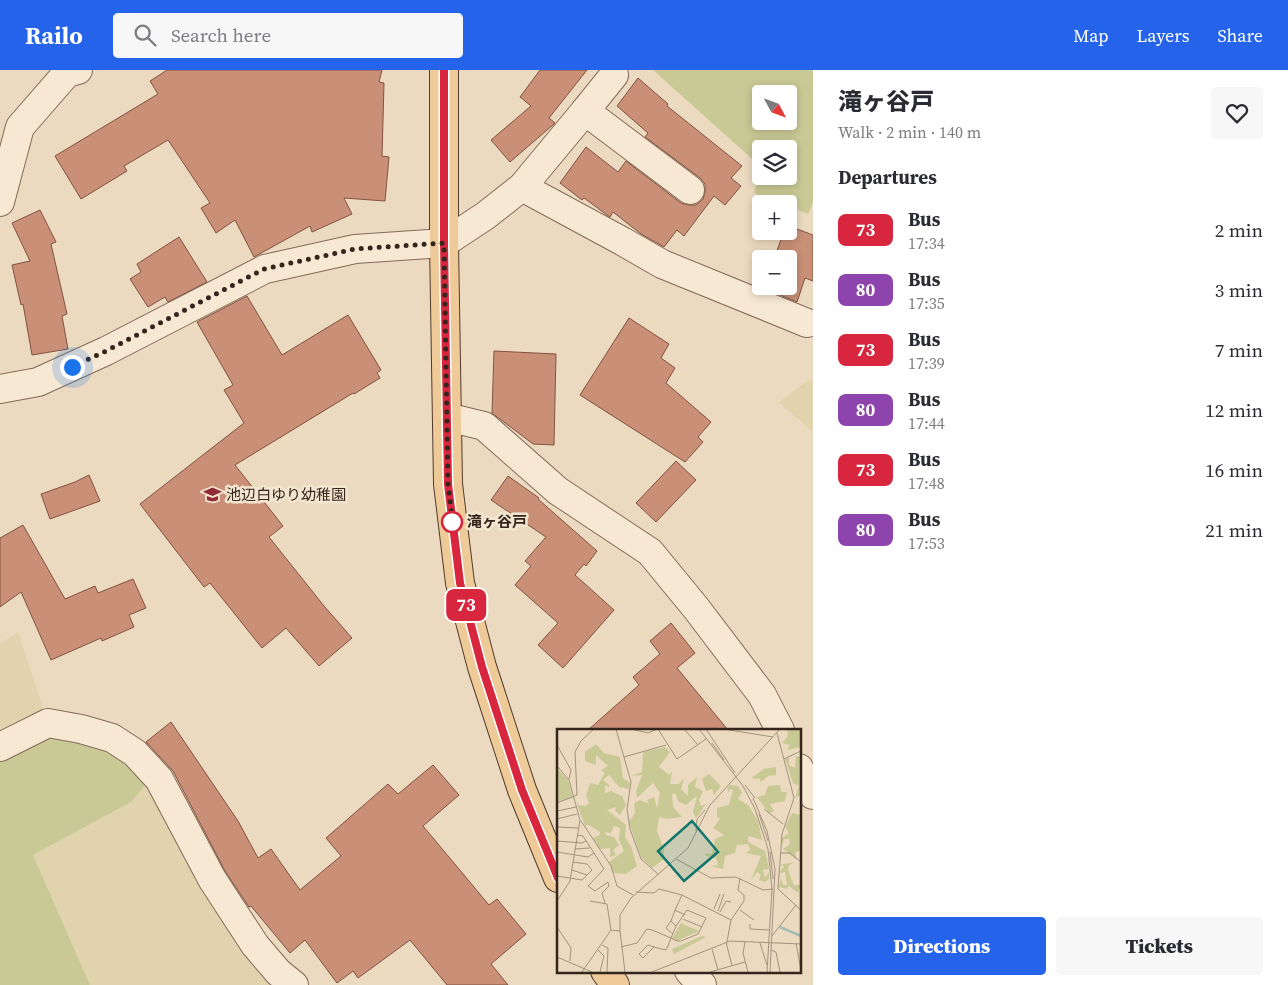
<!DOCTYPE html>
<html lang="en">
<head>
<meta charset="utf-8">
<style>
  body { margin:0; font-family:"Source Serif 4","Noto Sans JP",serif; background:#f7f7f7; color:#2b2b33; height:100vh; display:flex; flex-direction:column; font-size:19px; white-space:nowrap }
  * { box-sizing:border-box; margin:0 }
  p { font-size:16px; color:#7c7c81 }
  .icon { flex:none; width:28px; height:28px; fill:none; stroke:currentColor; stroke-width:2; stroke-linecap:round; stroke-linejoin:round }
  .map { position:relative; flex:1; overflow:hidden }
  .sheet { display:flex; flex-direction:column; background:#fff; width:475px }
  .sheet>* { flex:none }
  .badge { padding:0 10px; border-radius:8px; font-size:18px; line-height:32px }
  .needle { width:32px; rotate:131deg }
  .tools { position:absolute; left:752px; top:15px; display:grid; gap:10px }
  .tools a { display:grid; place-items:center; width:45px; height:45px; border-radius:5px; background:#fff; box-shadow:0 2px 8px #0003; font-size:25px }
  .you { position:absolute; width:25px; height:25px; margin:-12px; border:4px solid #fff; border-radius:50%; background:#1a73e8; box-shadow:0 0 0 8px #1a73e833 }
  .map>.badge { position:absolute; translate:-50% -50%; box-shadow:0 0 0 2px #fff }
  h2 { padding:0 25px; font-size:19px; line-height:45px }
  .round { display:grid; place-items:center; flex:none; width:52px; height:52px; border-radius:5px; background:#f7f7f7 }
  .overview { display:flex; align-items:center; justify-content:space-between; height:85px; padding:0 25px }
  h1 { font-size:24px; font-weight:800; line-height:38px }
  .cta { display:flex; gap:10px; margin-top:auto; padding:10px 25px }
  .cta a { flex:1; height:58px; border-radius:5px; background:#2563eb; color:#fff; font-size:20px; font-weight:800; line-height:58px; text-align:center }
  .cta a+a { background:#f7f7f7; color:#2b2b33 }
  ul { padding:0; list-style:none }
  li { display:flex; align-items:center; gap:15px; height:60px; padding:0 25px }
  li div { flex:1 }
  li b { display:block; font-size:19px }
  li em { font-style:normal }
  li .badge { min-width:55px; font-weight:700; text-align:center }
  header { display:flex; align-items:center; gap:30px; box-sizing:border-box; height:70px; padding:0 25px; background:#2563eb; color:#fff }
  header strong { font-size:24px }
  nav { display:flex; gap:28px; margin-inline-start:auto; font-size:18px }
  .search { width:350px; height:45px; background:#f7f7f7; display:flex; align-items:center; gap:12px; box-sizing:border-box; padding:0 18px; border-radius:5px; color:#7c7c81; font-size:19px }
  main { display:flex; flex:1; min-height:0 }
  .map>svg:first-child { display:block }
  .farmland { fill:#e1d3ae }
  .green { fill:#c9c995; fill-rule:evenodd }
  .building { fill:#c99077; stroke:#825240 }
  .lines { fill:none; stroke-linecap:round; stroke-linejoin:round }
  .minor-casing { stroke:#846b59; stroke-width:30 }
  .major-casing { stroke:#523a2d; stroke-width:30 }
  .minor { stroke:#f7e8d3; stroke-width:28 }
  .major { stroke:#eeca98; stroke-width:28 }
  .line-casing { stroke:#fff; stroke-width:11 }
  .line { stroke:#d7263d; stroke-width:8 }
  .walk { stroke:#34251d; stroke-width:5; stroke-dasharray:0 9 }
  .stop-dot { fill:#fff; stroke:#d7263d; stroke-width:2.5 }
  .labels { text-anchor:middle; stroke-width:5; stroke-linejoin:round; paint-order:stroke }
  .poi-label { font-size:15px; fill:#34251d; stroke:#f3e5cf; text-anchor:start }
  .stop-label { font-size:15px; font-weight:bold; fill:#34251d; stroke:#f3e5cf; text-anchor:start }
  .inset-river { fill:none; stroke:#a3beb3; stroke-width:2.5 }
  .inset-road { fill:none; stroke:#a2927f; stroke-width:1 }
  .view { fill:#0f766e; fill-opacity:0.15; stroke:#0f766e; stroke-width:2.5 }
  .inset-edge { fill:none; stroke:#34251d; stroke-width:2.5 }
</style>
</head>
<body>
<header>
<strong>Railo</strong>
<div class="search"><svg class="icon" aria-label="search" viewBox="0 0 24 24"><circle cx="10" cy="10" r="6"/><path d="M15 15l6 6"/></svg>Search here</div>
<nav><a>Map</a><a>Layers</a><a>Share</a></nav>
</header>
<main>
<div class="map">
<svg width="813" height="915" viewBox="0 0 813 915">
  <rect width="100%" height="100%" fill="#ecdac0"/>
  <g class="farmland">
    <path d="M813 309V362L779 332 806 312Z"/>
    <path d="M18 562 44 640 0 664V574Z"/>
    <path d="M150 710 284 915H90L33 785 131 732Z"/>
  </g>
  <g class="green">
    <path d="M653 0H813V132L808 144 789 136V134H782L754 123 761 99V106H789V79H761V97ZM761 24H789V51H761Z"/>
    <path d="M51 666 109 677 150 710 131 732 33 785 90 915H0V689Z"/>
  </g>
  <g class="building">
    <path d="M167 0H382L379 12 384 13 382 86 389 87 385 131 344 128 352 144 312 162 310 156 254 187 235 150 216 163 201 138 210 133 168 70 124 96 127 101 81 129 55 86 158 24 150 11Z"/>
    <path d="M540 0H587L549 48 555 53 554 54 510 92 491 70 531 36 520 27Z"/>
    <path d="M638 8 668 34 667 36 742 96 731 108 741 116 725 135 714 126 684 166 677 160 664 177 641 164 613 142 610 147 607 145 584 128 582 130 560 113 586 77 618 102 626 91 681 133 688 135H696L703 129 705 122V114L700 108 645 67 648 63 617 36Z"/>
    <path d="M40 140 56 172 51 174 67 244 62 246 68 279 32 285 23 234 21 235 12 195 30 191 12 153Z"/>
    <path d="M789 156 813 165V211L805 208 797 232 763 218V216H789V189H774L784 161H789Z"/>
    <path d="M179 167 207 212 168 232 165 227 148 237 130 209 141 202 137 194Z"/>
    <path d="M247 226 282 285 348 245 381 300 377 303 380 308 354 324 353 323 235 395 283 456 269 467 324 536 352 568 319 596 286 558 262 578 210 513 204 517 140 434 244 353 224 320 233 315 197 252Z"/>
    <path d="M629 248 669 274 661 288 675 298 666 313 711 352 698 367 703 372 685 392 580 325Z"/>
    <path d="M494 281 556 284 554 375 533 374 492 343Z"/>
    <path d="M676 391 696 410 656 452 636 433Z"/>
    <path d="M89 405 100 431 50 449 41 424 75 412Z"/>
    <path d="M508 406 539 428 538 429 597 481 586 496 584 494 575 505 614 540 563 598 538 575 558 553 515 515 531 496 525 491 546 467 491 430Z"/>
    <path d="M23 455 65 529 95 516 98 523 133 509 146 538 129 545 134 557 102 571 101 568 51 590 21 522 0 537V468Z"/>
    <path d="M671 553 695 583 677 598 728 660H588L639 615 633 607 660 584 650 571Z"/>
    <path d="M171 652 238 751 258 788 271 779 300 820 341 786 326 768 388 714 398 724 433 695 459 725 423 756 489 835 497 829 526 864 491 894 508 915H447L410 870 358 908 353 901 337 913 305 870 290 883 251 836 249 837 225 801 173 701 146 672Z"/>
  </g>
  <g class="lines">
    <defs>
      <g id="minor">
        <path d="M585 41 614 5"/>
        <path d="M522 117 585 41 690 120"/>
        <path d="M0 132 20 57 67 3 78 0"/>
        <path d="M0 319 38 312 106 281 265 199 355 179 444 173 485 146 522 117 622 171 662 194 807 253"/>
        <path d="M447 347 484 356 558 421 650 482 696 538 762 625 780 660"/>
        <path d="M0 677 48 653 81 659 112 668 135 683 159 709 212 809 255 875 278 902 294 915"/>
        <path d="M799 698 813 725"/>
        <path d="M689 901 702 915"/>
      </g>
      <g id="major">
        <path d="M444 0V173L448 414 460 513 482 597 522 720 558 808"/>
        <path d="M605 901 615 915"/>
      </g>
    </defs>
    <use href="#minor" class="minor-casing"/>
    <use href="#major" class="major-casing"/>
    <use href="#minor" class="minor"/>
    <use href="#major" class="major"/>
  </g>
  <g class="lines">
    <defs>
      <path id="line" d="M444 0V173L448 414 460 513 482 597 522 720 558 808"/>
    </defs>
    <use href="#line" class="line-casing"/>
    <use href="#line" class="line"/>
    <path class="walk" d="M72 297 106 281 264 199 355 179 444 173 448 414 453 454 452 452"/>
  </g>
  <defs>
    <symbol id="school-bare" viewBox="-9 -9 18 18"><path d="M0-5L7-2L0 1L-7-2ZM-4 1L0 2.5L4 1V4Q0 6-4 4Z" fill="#902b38" stroke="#f3e5cf" stroke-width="2.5" paint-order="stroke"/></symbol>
  </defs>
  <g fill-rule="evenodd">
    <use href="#school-bare" x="200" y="412" width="25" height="25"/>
  </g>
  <circle class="stop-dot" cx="452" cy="452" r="10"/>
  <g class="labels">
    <g class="poi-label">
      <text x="226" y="430">池辺白ゆり幼稚園</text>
    </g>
    <g class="stop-label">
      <text x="467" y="457">滝ヶ谷戸</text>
    </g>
  </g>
  <g transform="translate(557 659)">
    <rect width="244" height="244" fill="#ecdac0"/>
    <path d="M230 0H244V18L230 21 233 16 225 14 231 7ZM39 15 47 24 63 28 66 49 73 54 72 60 62 58 52 46 46 51 52 56V59L48 56V64L54 62 65 67 69 76 63 86 58 82 59 78 50 81 69 96 68 108 74 117 80 137 69 145 57 144 52 133 67 122 62 111 63 99 57 97 54 104 48 103 49 106 57 108 62 116 56 121 59 126 53 128V119L42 120 36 109 43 106V103L32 96 28 97 19 73 21 76 28 77 32 74 29 67 33 54 41 56 48 44 44 41 51 37 39 26V36L28 32V23ZM108 18 113 23 102 38 112 46 115 42 113 55H122L127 49 124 60 131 67V56L140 48 138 58 146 62 142 71 144 77 149 75 139 89 136 83 140 67 129 76 121 72 118 64 115 66 116 78 125 88 109 90 102 88 100 102 107 120V130L95 139 84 128 72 93 78 84 77 74 83 71 92 75 90 71 97 68 100 80 103 64 96 54 80 69 79 62 85 46 74 47 85 43 86 23ZM239 27 244 28V66L238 69 242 57 236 54 228 30 232 29V36L238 39ZM219 38V46L211 47 204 53 205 60 203 50 194 49 207 40ZM0 39 11 51 16 69 0 73ZM152 45 164 57 157 66 155 60 149 62 145 50ZM173 56 181 57 185 63 181 70 191 76 201 92 205 111 191 107V113L208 122 212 140 206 141 208 149 212 143V150L208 153 202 151 204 146 200 143 194 151 204 127 189 124 193 121 191 115 180 116 178 124 168 127 166 140 154 137 161 136 159 129 149 127 148 124 155 125 158 110 167 106 156 99 163 90 160 88V79L172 76 176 61 173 60 172 64 170 59ZM223 56 224 63H230L228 72 213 75 217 82 212 84 200 68 208 66 211 57ZM235 84 244 86V121L238 124 240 131 226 120 233 115 232 110H227L225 117V109L232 104 228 98ZM239 133 232 136 231 141 237 157 244 155 241 164 232 157 229 160 222 158 224 149 226 156H230L228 143 222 144 227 137 222 136ZM124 194 142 202 120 212 115 209ZM145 207 149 208 117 225 115 220Z" fill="#c9c995"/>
    <path class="inset-river" d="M223 198 244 207"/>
    <path class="inset-road" d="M59 0 74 53 70 80 73 100 84 130 101 145M74 0 91 4 100 0M101 0 120 30 149 10M127 0 141 16M142 0 186 57 198 80 211 120 215 161M149 0 178 44M166 0 216 8M220 4 237 69 225 105 221 160M155 14 167 31M0 16 14 41 12 50M67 28 109 16M227 30 244 22M0 37 12 51 23 91 13 152 0 172M188 56 198 69M196 69 210 102 218 140 213 243M0 74 20 66 18 23 24 12 37 0M207 80 226 95M0 82 19 78M202 85 211 112M0 90 20 85M24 92 54 137 60 157 76 166M0 98 21 99M139 102 140 90 148 81M0 112 25 114 29 112M18 120 33 119M0 123 31 128 37 124 26 107 20 106M213 123 216 150M37 124 47 140 31 157 38 162 51 153 52 157 45 164 48 174M223 124H233L244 133M119 130 154 149 179 148 206 161 216 160M15 141 30 146M0 147 25 151 35 141 30 135 16 133M221 160 244 181M79 163 97 164 102 160 125 166M33 172 50 175 54 201M157 180 163 165M118 181 114 192 119 197M183 181 197 191M161 182 167 165M163 183 169 172 174 173M128 186 118 181 125 166 174 191 170 213M126 190 145 198M174 191 187 172V166L181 161 183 149M114 192 109 199 116 205M193 195V200L212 201M0 198 14 219 13 232M63 202 68 243M215 207 239 176M169 213 175 237M188 213 186 224 191 243M203 214 210 236M239 214 244 241M45 216 51 219 50 243M64 218 80 214 90 200 95 201 114 209 120 212H124L141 205 149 189 130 181 119 197 114 209 111 217 109 221 97 218 86 229 82 225 91 216 97 218M155 220 161 241M41 221 47 227 43 243M214 221 219 223 223 243M0 228 35 243M25 243 54 201 63 202V186L74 169 131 119 153 76 223 0M95 243 173 212 244 215M153 243 188 233M210 243 215 160"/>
    <path class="view" d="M135 92 161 123 127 152 101 122Z"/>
    <rect width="244" height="244" class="inset-edge"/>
  </g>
</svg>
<div class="tools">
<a><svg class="needle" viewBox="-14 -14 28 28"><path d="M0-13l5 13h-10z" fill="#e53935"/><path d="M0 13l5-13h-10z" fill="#7c7c81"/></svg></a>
<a><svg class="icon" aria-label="layers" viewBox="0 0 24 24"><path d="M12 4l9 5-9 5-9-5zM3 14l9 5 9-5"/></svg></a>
<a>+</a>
<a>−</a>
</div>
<div class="you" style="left:72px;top:297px"></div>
<b class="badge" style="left:466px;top:535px;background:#d7263d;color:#fff">73</b>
</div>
<section class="sheet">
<div class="overview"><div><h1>滝ヶ谷戸</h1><p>Walk · 2 min · 140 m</p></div><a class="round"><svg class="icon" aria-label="heart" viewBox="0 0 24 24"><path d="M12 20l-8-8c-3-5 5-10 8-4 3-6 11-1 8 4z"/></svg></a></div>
<h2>Departures</h2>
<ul>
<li><span class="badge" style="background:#d7263d;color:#fff">73</span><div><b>Bus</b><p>17:34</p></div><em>2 min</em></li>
<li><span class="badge" style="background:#8e44ad;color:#fff">80</span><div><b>Bus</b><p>17:35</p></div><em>3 min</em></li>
<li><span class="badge" style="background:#d7263d;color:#fff">73</span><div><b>Bus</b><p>17:39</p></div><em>7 min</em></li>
<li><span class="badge" style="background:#8e44ad;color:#fff">80</span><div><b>Bus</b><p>17:44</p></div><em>12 min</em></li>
<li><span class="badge" style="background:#d7263d;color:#fff">73</span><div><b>Bus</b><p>17:48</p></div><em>16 min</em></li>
<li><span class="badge" style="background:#8e44ad;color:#fff">80</span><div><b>Bus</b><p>17:53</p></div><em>21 min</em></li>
</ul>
<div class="cta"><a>Directions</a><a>Tickets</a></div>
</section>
</main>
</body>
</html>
